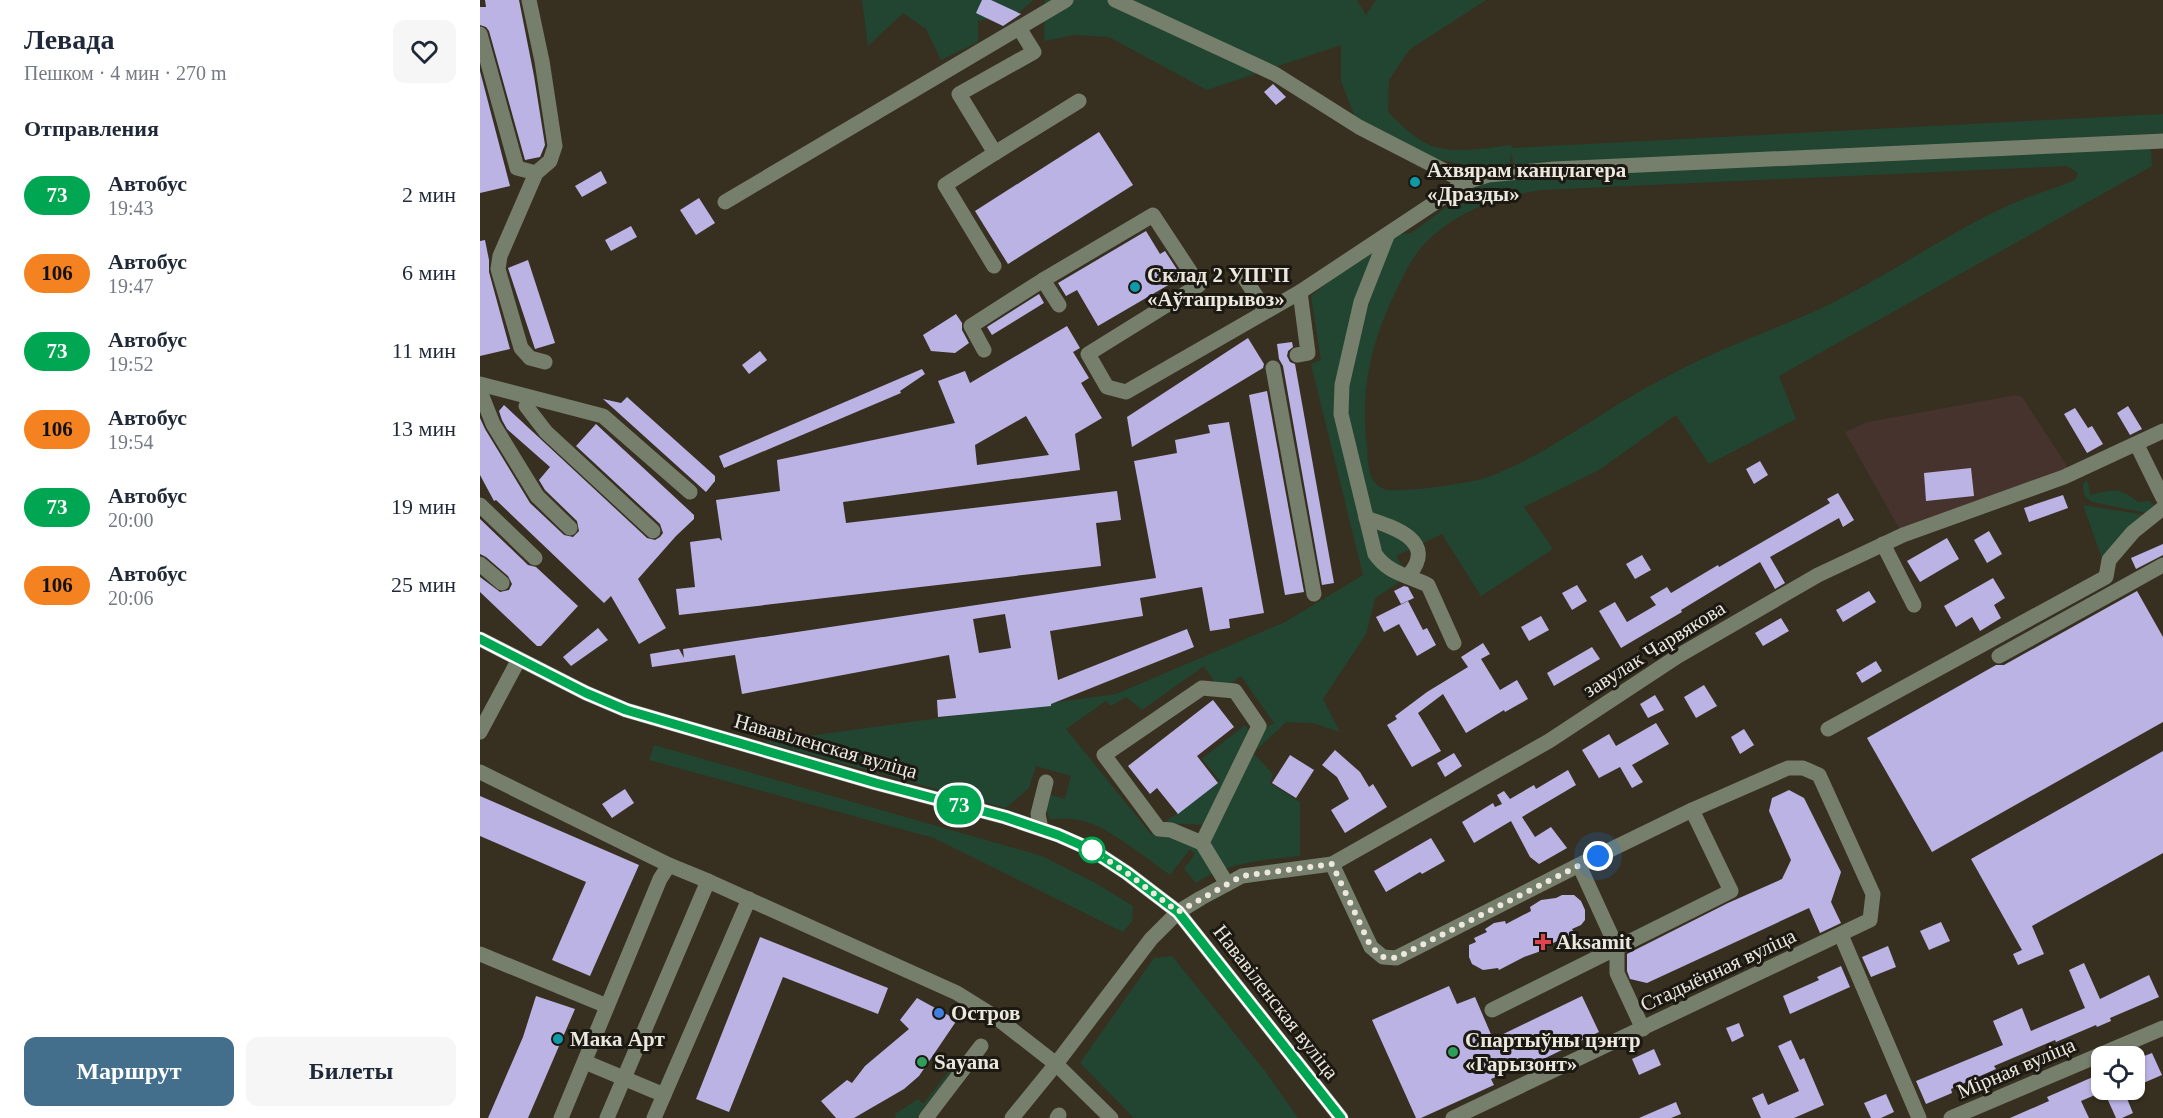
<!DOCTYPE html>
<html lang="ru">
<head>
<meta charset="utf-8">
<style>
  body { margin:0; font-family:"Times New Roman",serif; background:#f6f6f7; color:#1f2937; height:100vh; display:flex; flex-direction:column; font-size:22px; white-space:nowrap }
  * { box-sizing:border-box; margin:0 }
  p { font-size:20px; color:#747a83 }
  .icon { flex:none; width:33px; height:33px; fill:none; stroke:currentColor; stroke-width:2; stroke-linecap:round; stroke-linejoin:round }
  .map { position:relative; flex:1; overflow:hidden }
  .side { display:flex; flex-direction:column; background:#fff; width:480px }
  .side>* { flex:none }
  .badge { padding:0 12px; border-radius:20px; font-size:21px; line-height:39px }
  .tools { position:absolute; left:1611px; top:1046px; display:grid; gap:12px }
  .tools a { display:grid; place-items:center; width:54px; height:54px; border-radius:12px; background:#fff; box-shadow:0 2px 4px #0004; font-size:30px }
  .you { position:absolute; width:30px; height:30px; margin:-15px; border:4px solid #fff; border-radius:50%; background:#1a73e8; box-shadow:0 0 0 9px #1a73e833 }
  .map>.badge { position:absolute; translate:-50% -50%; box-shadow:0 0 0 3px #fff }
  h2 { padding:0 24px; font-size:22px; line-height:54px }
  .round { display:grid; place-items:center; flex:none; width:63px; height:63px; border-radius:12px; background:#f6f6f7 }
  .headline { display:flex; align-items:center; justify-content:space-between; height:102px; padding:0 24px }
  h1 { font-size:28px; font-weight:700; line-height:45px }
  .button { display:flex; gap:12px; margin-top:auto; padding:12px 24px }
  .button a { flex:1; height:69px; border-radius:12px; background:#436e8c; color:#fff; font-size:24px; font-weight:700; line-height:69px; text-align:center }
  .button a+a { background:#f6f6f7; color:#1f2937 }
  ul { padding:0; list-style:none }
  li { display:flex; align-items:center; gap:18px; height:78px; padding:0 24px }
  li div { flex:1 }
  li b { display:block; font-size:22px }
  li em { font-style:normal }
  li .badge { min-width:66px; font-weight:700; text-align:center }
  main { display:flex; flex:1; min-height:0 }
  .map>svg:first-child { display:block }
  .commercial { fill:#46332d }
  .green { fill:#214531; fill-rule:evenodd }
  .building { fill:#bcb3e5; fill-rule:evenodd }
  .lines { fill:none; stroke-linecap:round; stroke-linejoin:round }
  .minor { stroke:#767f6b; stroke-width:15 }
  .line-casing { stroke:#fff; stroke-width:14 }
  .line { stroke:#00a651; stroke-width:9 }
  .walk { stroke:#ece8de; stroke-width:6; stroke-dasharray:0 10.8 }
  .culture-dot { fill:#0f9aa8; stroke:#1c1812; stroke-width:2 }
  .stop-dot { fill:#fff; stroke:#00a651; stroke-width:3 }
  .health-dot { fill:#e0444e; stroke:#1c1812; stroke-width:2 }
  .shop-dot { fill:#3f7fe0; stroke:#1c1812; stroke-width:2 }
  .leisure-dot { fill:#2e9e5b; stroke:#1c1812; stroke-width:2 }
  .labels { text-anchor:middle; stroke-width:6; stroke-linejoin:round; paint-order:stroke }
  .poi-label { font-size:21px; font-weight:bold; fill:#ece8de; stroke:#1c1812; text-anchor:start }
  .street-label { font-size:21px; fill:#ece8de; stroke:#1c1812 }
</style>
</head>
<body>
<main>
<section class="side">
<div class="headline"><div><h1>Левада</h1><p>Пешком · 4 мин · 270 m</p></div><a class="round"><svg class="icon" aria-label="heart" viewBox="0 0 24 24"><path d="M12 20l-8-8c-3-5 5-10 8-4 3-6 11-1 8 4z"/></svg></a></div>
<h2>Отправления</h2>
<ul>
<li><span class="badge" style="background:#00a651;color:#fff">73</span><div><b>Автобус</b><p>19:43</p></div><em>2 мин</em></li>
<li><span class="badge" style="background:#f58220;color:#111">106</span><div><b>Автобус</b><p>19:47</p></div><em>6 мин</em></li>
<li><span class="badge" style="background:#00a651;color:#fff">73</span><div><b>Автобус</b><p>19:52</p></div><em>11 мин</em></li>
<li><span class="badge" style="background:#f58220;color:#111">106</span><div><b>Автобус</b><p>19:54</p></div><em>13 мин</em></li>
<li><span class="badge" style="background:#00a651;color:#fff">73</span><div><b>Автобус</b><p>20:00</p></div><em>19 мин</em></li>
<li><span class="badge" style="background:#f58220;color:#111">106</span><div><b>Автобус</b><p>20:06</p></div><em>25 мин</em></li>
</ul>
<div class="button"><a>Маршрут</a><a>Билеты</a></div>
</section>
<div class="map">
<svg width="1683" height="1118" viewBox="0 0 1683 1118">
  <rect width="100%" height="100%" fill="#373020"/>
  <path class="commercial" d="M1536 395 1542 397 1587 466 1595 471 1423 535 1365 432 1388 422Z"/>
  <g class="green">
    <path d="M382 0H553L540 12 498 21V42L461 60 446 29 423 13 388 46Z"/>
    <path d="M565 0H877L886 15 896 0H1006L929 50 909 80 908 112C921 125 935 139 952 146 974 154 1008 148 1031 145L1032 148 1683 114V133C1467 143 1251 158 1034 164L1031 152 1030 164 999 168 929 153 879 127 861 81V45L727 90 629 37 594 35 564 41Z"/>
    <path d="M1671 148 1672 166 1299 376 1316 419 1229 464 1196 415 1119 470 1044 507 1073 549 1001 596 962 534 916 556 928 576 895 598 886 634 843 699 860 732 833 723 806 722 773 753 793 774 790 783 820 802V856C784 860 747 862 716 883L704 869 715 854 710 849 690 875C667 859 624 823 598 820 589 818 579 819 570 819L566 809 571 795 585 799 591 776 556 766 549 788 526 808 284 742 636 694 805 622 883 575 831 364 841 360 831 296 907 236 931 233 990 190 1007 181 1062 175ZM1587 166 1598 173 1595 180C1579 187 1562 192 1546 198 1528 205 1510 214 1493 223 1447 248 1403 277 1356 301 1312 323 1266 338 1222 359 1206 366 1191 375 1175 383 1118 413 1068 455 1008 477 993 483 917 494 904 489 888 483 888 464 887 449 880 391 890 344 916 291 924 274 933 255 946 242 979 210 1017 197 1061 190ZM724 666 740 690 761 676 794 723 774 736 722 843 679 829 671 834 586 729 626 701 631 706 646 697 662 710Z"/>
    <path d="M1607 480 1611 495C1633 489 1639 487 1658 502L1669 501 1674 505 1666 513 1612 502C1604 497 1603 492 1603 484Z"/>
    <path d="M1603 505 1665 515 1623 561Z"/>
    <path d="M765 725 769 731 726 825 684 823 740 781 722 759Z"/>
    <path d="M174 745 562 856 617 884 653 906 652 921 643 932 454 838 169 760Z"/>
    <path d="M692 956 785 1071 818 1118H654L600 1063 674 958Z"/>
    <path d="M470 1070 472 1072 436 1118H416L415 1114 438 1099 443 1104Z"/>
  </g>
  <g class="building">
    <path d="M5 0H39L54 76 65 145 60 157 45 160 9 31 6 27 0 25V7H6Z"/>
    <path d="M502 0H511L541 14 523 26 496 13Z"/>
    <path d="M0 71 30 186 0 193Z"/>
    <path d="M793 84 806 97 796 105 784 92Z"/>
    <path d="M619 132 653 185 528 264 495 211Z"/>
    <path d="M121 171 127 183 102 197 95 186Z"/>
    <path d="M219 198 235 223 216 235 200 210Z"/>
    <path d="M151 226 157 237 131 251 125 240Z"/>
    <path d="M666 231 680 254 685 251 702 277 618 326 597 290 586 296 578 283Z"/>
    <path d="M5 240 9 260V272L30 349 0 356V241Z"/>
    <path d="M48 260 75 343 55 349 28 268Z"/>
    <path d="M559 294 564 303 512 335 507 327Z"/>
    <path d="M476 314 482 323V330L489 343 475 353 451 351 443 335Z"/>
    <path d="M587 326 600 348 593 352 609 378 601 383 622 418 595 434 600 470 363 502 366 523 637 491 641 520 616 523 621 566 199 615 196 589 215 587 210 542 239 538 242 541 236 500 300 491 297 460 475 423 458 381 485 371 490 383ZM546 416 569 455 497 465 495 445Z"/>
    <path d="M768 338 784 364 783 368 652 447 647 417Z"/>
    <path d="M812 342 813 347 808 351 807 356 810 362 815 364 854 583 842 585 803 366 799 359 797 344Z"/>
    <path d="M280 351 287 360 269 374 262 365Z"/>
    <path d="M442 369 445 374 420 391 421 393 244 468 239 456Z"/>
    <path d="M787 391 824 592 805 595 769 395Z"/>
    <path d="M147 397 235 476V481L226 492 123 399 141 403Z"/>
    <path d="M24 405 167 538 175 540 180 537 183 533 180 524 96 446 116 424 214 515V519L196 536 158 579 186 628 159 644 131 596 124 603 16 500 14 501 0 475V418L5 429 50 503 84 535 93 537 99 531 97 521 65 490 59 480 70 467 27 429 22 420 19 411Z"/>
    <path d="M1648 406 1662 429 1650 435 1637 413Z"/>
    <path d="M1595 408 1608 428 1612 426 1623 444 1607 453 1584 414Z"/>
    <path d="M749 422 784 613 749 619 750 628 730 631 722 587 660 598 663 616 570 631 578 680 707 629 714 647 571 704V706L458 717 457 700 476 698 469 655 262 694 255 655 172 667 170 654 199 649 204 658 203 649 676 578 654 461 697 453 695 440 730 433 728 425ZM525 614 531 648 499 653 493 619Z"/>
    <path d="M1280 461 1288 475 1274 484 1266 469Z"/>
    <path d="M1491 468 1494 496 1446 501 1444 473Z"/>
    <path d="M1358 493 1374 520 1363 527 1359 518 1290 557 1305 583 1295 589 1280 562 1201 610 1202 612 1141 648 1119 611 1135 602 1147 622 1176 605 1170 597 1187 587 1191 593 1238 565 1239 567 1350 503 1347 499Z"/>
    <path d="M1583 495 1588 508 1549 522 1544 508Z"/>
    <path d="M0 519 48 565 56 567 98 606 61 646H57L0 592V577L20 592 29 590 32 584 28 576 6 557 0 554Z"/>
    <path d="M1509 531 1522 554 1507 563 1494 540Z"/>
    <path d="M1467 538 1479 559 1440 582 1427 561Z"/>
    <path d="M1683 544V555L1656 569 1651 558Z"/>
    <path d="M1162 555 1171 570 1155 579 1146 564Z"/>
    <path d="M1513 578 1525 598 1514 605 1521 618 1500 631 1492 617 1476 627 1464 606Z"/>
    <path d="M1097 585 1107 601 1092 610 1082 593Z"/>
    <path d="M924 586 928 587 934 598 921 604 914 591Z"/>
    <path d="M1389 591 1396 602 1363 622 1356 610Z"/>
    <path d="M1657 591 1683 637V722L1452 852 1387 738 1516 665H1524Z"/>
    <path d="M928 601 943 630 947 628 956 645 937 656 919 624 904 632 896 617Z"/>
    <path d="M1061 616 1069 630 1049 641 1041 627Z"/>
    <path d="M1301 618 1309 631 1283 646 1275 633Z"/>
    <path d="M118 628 128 640 91 666 83 657Z"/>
    <path d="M1003 643 1010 654 1001 659 1020 690 1037 680 1048 699 1025 712 1024 710 986 733 963 694 938 713 961 751 932 767 907 725 917 719 915 716 947 692 988 667 981 657Z"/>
    <path d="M1112 647 1120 659 1074 686 1067 673Z"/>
    <path d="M1396 661 1402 671 1382 683 1376 673Z"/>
    <path d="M1224 685 1237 706 1216 718 1204 697Z"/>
    <path d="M1175 695 1184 710 1168 718 1160 704Z"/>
    <path d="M733 700 754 727 717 756 738 783 698 814 677 788 670 794 648 766Z"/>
    <path d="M1176 723 1189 744 1152 765 1163 782 1152 788 1140 767 1119 778 1102 750 1129 734 1136 746Z"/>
    <path d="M1264 729 1274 745 1260 754 1251 737Z"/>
    <path d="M855 750 880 772 889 787 893 784 907 807 865 833 851 810 869 799 857 777 842 765Z"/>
    <path d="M1683 751V853L1552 926 1564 954 1538 965 1533 954 1542 950 1491 859Z"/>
    <path d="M974 753 982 766 965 777 957 763Z"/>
    <path d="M810 755 834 770 816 798 792 783Z"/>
    <path d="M1088 770 1096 785 1042 817 1055 837 1071 827 1087 848 1059 864 1050 857 1031 821 994 843 982 822 1013 803 1015 807 1022 804 1017 795 1024 791 1030 799 1054 785 1056 789Z"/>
    <path d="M145 789 154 803 132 818 122 804Z"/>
    <path d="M1309 790 1324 798 1361 872 1351 902 1361 923 1340 933 1329 908 1167 983 1150 979 1147 971V954L1248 903 1302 879 1311 860 1289 811 1292 798Z"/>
    <path d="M0 796 159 865 110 976 72 960 106 882 0 836Z"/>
    <path d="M951 838 965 861 942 874 940 872 906 892 894 871Z"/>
    <path d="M1082 895H1094L1101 901 1105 910V920L1101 925 1092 929 1094 933 1069 945 1061 951 1044 957 1019 970 1018 968 1003 970 992 964 989 957V945L996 942 994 938 1007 932 1005 929 1014 923 1025 921 1026 924 1051 911 1050 907 1061 900 1076 898Z"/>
    <path d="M1461 922 1470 941 1449 950 1440 931Z"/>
    <path d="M280 937 408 988 398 1014 303 977 249 1112 216 1099Z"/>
    <path d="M1408 946 1416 967 1391 977 1382 957Z"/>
    <path d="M1604 963 1620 999 1669 975 1679 997 1630 1018 1631 1021 1617 1027 1616 1025 1576 1042 1575 1040 1514 1066 1516 1069 1471 1089 1472 1093 1446 1104 1436 1081 1523 1045 1513 1021 1542 1008 1551 1031 1605 1008 1589 970Z"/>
    <path d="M1361 966 1370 987 1310 1014 1303 996 1339 980 1337 977Z"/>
    <path d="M969 986 977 1004 995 997 1013 1039 1102 996 1119 1032 1047 1067 1046 1064 1011 1079 1014 1085 941 1118H936L892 1020Z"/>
    <path d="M56 996 95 1009 48 1118H8L43 1037Z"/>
    <path d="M437 998 477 1020 439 1076 424 1089 374 1118H356L341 1101 367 1080 372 1083 385 1066 429 1029 420 1020Z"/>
    <path d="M1259 1023 1264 1036 1252 1042 1246 1028Z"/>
    <path d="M1311 1040 1320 1060 1324 1058 1344 1105 1314 1118H1281L1272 1098 1283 1093 1288 1105 1319 1091 1298 1046Z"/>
    <path d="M1174 1049 1181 1065 1159 1075 1152 1059Z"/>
    <path d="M1672 1053 1682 1075 1654 1087V1060Z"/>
    <path d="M1622 1073V1092L1601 1101 1609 1118H1530L1569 1101 1567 1097Z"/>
    <path d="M1623 1089H1643L1653 1113 1642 1118H1636Z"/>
    <path d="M1406 1094 1414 1112 1401 1118H1391L1384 1103Z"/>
    <path d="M1196 1102 1201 1114 1191 1118H1159Z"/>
  </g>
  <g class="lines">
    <g class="minor">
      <path d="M49 0 62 61 75 146 70 161 56 173"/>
      <path d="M635 0 795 74 879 127 986 182"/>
      <path d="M539 28 554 52 479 94 515 153 599 101"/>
      <path d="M0 34 37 168 56 173 20 256 18 269 41 348 50 358 65 362"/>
      <path d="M245 202 586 0"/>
      <path d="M907 236 881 302 862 385 861 414 895 554C909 574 927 575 948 585L974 643"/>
      <path d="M514 266 465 185 515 153"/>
      <path d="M765 279 786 311"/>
      <path d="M563 280 673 215 719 285 608 354 627 387 646 392 820 292 986 182 1008 175 1074 169 1683 141"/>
      <path d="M504 350 491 326 563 280 579 305"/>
      <path d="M817 355 828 353 820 292"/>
      <path d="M793 368 834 594"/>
      <path d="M0 384 123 416 210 492"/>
      <path d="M0 391 13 424 57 496 90 528"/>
      <path d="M46 406 66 432 173 531"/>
      <path d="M1657 445 1683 498"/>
      <path d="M0 505 55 558"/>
      <path d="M886 518C913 527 959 541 928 576"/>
      <path d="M1403 544 1434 605"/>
      <path d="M0 564 22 583"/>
      <path d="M0 639 106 693 146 710 396 783 525 817 578 835 612 850 647 873 698 912 861 1118"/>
      <path d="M1519 656 1683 565"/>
      <path d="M1348 729 1626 577 1629 560 1653 532 1683 508"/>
      <path d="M0 732 39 659"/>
      <path d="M0 772 189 865 228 881"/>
      <path d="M561 829 558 814 566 782"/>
      <path d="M722 843 779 726 755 691 722 688 624 755 679 829 691 830 722 843 747 884"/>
      <path d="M852 864 891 947 903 957 916 958 1099 865 1212 810 1251 891 1012 1010"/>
      <path d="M1099 865 1137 948V973L1163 1029"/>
      <path d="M1361 935 1439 1118"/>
      <path d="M0 954 127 1006"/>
      <path d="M105 1062 184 1095"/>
      <path d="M81 1118 180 879 189 865"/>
      <path d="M127 1118 228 881 477 993 517 1018 576 1064 631 1118"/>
      <path d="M174 1118 269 899"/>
      <path d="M446 1118 501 1046"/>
      <path d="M532 1118 576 1064 671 939 698 912 721 898 762 876 852 864 1069 741 1198 656 1338 575 1423 535 1584 477 1683 431"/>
      <path d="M577 1118 579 1115"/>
      <path d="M973 1118 1390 920 1393 894 1339 775 1323 768H1308L1212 810"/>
      <path d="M1471 1118 1683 1028"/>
    </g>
  </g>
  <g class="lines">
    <defs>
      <path id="line" d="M0 639 106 693 146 710 396 783 525 817 578 835 612 850 647 873 698 912 861 1118"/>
    </defs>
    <use href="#line" class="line-casing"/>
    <use href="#line" class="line"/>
    <path class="walk" d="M612 850 647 873 698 912 762 876 852 864 891 947 903 957 916 958 1118 856"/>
  </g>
  <g class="culture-dot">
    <circle cx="935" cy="182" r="6"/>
    <circle cx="655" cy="287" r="6"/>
    <circle cx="78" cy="1039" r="6"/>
  </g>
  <circle class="stop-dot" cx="612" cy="850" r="12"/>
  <path class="health-dot" d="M1060 933h6v6h6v6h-6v6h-6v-6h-6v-6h6z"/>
  <circle class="shop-dot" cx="459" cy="1013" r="6"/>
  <g class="leisure-dot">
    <circle cx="973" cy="1052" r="6"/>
    <circle cx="442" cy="1062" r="6"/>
  </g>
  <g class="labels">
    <g class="poi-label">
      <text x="947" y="177">Ахвярам канцлагера<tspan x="947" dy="24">«Дразды»</tspan></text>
      <text x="667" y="282">Склад 2 УПГП<tspan x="667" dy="24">«Аўтапрывоз»</tspan></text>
      <text x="1076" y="949">Aksamit</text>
      <text x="471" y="1020">Остров</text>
      <text x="90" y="1046">Мака Арт</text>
      <text x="985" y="1047">Спартыўны цэнтр<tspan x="985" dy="24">«Гарызонт»</tspan></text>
      <text x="454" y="1069">Sayana</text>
    </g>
    <g class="street-label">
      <text transform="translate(1174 649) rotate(-32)" y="7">завулак Чарвякова</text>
      <text transform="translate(346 746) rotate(16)" y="7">Нававіленская вуліца</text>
      <text transform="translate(1238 970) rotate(-25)" y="7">Стадыённая вуліца</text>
      <text transform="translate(796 1002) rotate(52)" y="7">Нававіленская вуліца</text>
      <text transform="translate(1536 1068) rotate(-23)" y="7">Мірная вуліца</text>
    </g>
  </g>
</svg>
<div class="tools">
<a><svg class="icon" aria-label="locate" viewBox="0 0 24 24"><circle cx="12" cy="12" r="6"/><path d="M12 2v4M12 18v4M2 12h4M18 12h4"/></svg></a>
</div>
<div class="you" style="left:1118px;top:856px"></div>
<b class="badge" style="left:479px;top:805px;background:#00a651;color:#fff">73</b>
</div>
</main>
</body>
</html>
